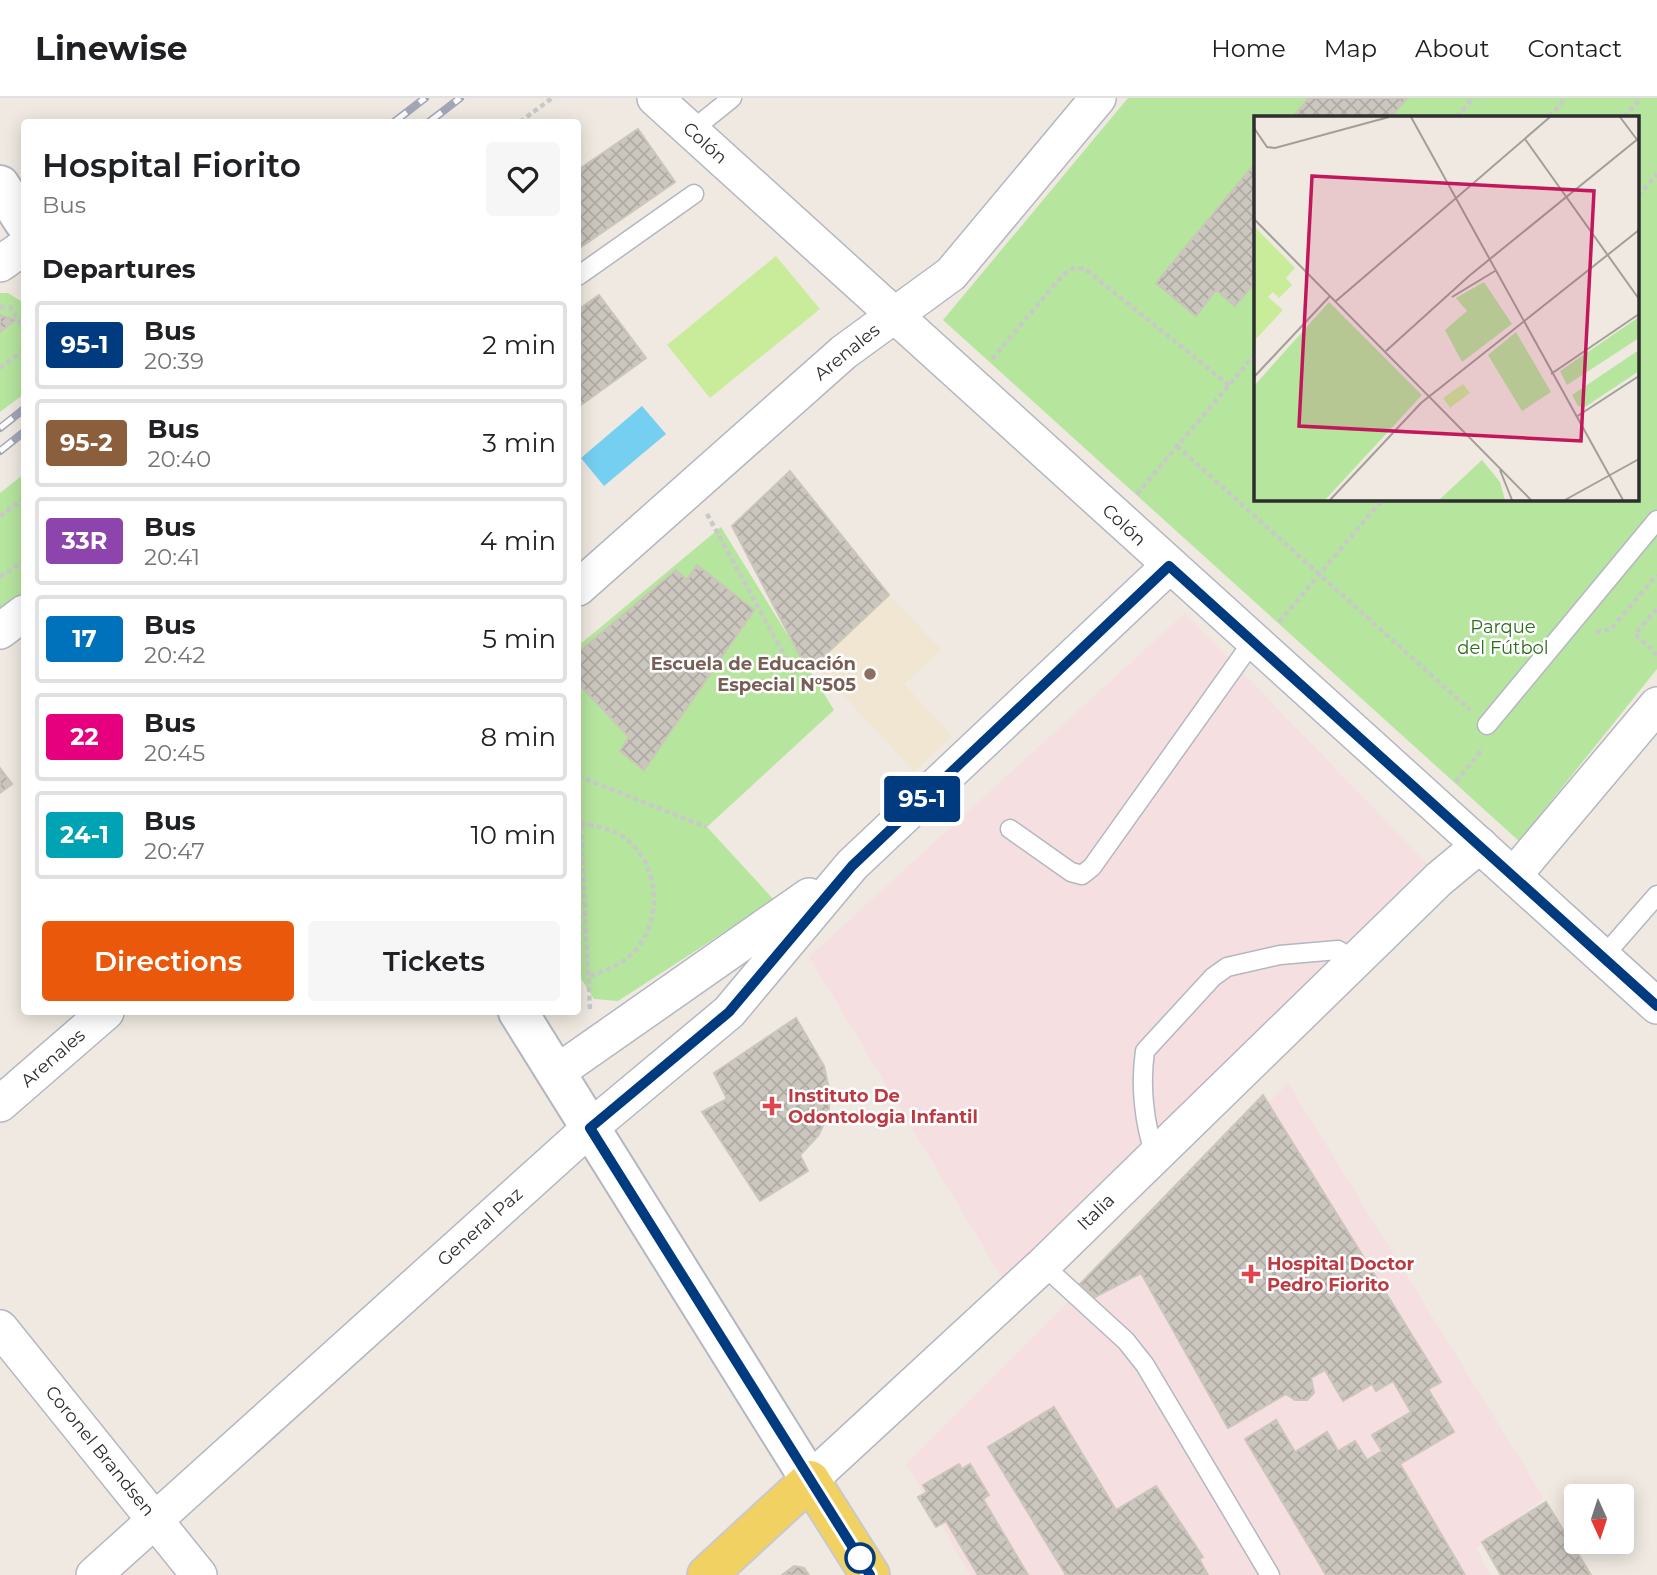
<!DOCTYPE html>
<html lang="en">
<head>
<meta charset="utf-8">
<style>
  body { margin:0; font-family:Montserrat,sans-serif; background:#f6f6f6; color:#202124; height:100vh; display:flex; flex-direction:column; font-size:26px; white-space:nowrap }
  * { box-sizing:border-box; margin:0 }
  p { font-size:23px; color:#757577 }
  .icon { flex:none; width:38px; height:38px; fill:none; stroke:currentColor; stroke-width:2; stroke-linecap:round; stroke-linejoin:round }
  .map { position:relative; flex:1; overflow:hidden }
  .panel { position:absolute; left:21px; top:21px; width:560px; height:896px; display:flex; flex-direction:column; background:#fff; border-radius:7px; box-shadow:0 4px 18px #0003 }
  .panel>* { flex:none }
  .badge { padding:0 14px; border-radius:5px; font-size:24px; line-height:46px }
  .needle { width:46px; rotate:177deg }
  .buttons { position:absolute; left:1564px; top:1386px; display:grid; gap:14px }
  .buttons a { display:grid; place-items:center; width:70px; height:70px; border-radius:7px; background:#fff; box-shadow:0 4px 18px #0003; font-size:35px }
  .map>.badge { position:absolute; translate:-50% -50%; box-shadow:0 0 0 4px #fff }
  h2 { padding:0 21px; font-size:26px; line-height:63px }
  .round { display:grid; place-items:center; flex:none; width:74px; height:74px; border-radius:7px; background:#f6f6f6 }
  .overview { display:flex; align-items:center; justify-content:space-between; height:119px; padding:0 21px }
  h1 { font-size:33px; font-weight:600; line-height:52px }
  .primary-button { display:flex; gap:14px; margin-top:auto; padding:14px 21px }
  .primary-button a { flex:1; height:80px; border-radius:7px; background:#ea580c; color:#fff; font-size:28px; font-weight:600; line-height:80px; text-align:center }
  .primary-button a+a { background:#f6f6f6; color:#202124 }
  ul { padding:0; list-style:none }
  li { display:flex; align-items:center; gap:21px; height:88px; margin:0 14px 10px; padding:0 7px; border:4px solid #e0e0e0; border-radius:7px }
  li div { flex:1 }
  li b { display:block; font-size:26px }
  li em { font-style:normal }
  li .badge { min-width:77px; font-weight:700; text-align:center }
  header { display:flex; align-items:center; gap:42px; box-sizing:border-box; height:98px; padding:0 35px; background:#fff; border-bottom:2px solid #e0e0e0 }
  header strong { font-size:33px }
  nav { display:flex; gap:38px; margin-inline-start:auto; font-size:24px }
  .map>svg:first-child { display:block }
  .education { fill:#f0e6d1 }
  .medical { fill:#f5dfe0 }
  .grass { fill:#b6e59e; fill-rule:evenodd }
  .pitch { fill:#c9ec9a }
  .water { fill:#75cff0 }
  .building { fill:url(#building-cross-hatch); stroke:#cbc5ba; stroke-width:2 }
  .lines { fill:none; stroke-linecap:round; stroke-linejoin:round }
  .lane-casing { stroke:#b4b7c1; stroke-width:21 }
  .street-casing { stroke:#b4b7c1; stroke-width:38 }
  .secondary-casing { stroke:#b4b7c1; stroke-width:42 }
  .primary-casing { stroke:#c9c9c9; stroke-width:42 }
  .path { stroke:#c9c9c9; stroke-width:4.5; stroke-dasharray:5 3.5; stroke-linecap:butt }
  .lane { stroke:#fff; stroke-width:18 }
  .street { stroke:#fff; stroke-width:35 }
  .secondary { stroke:#fff; stroke-width:38 }
  .primary { stroke:#f2d163; stroke-width:38 }
  .rail-casing { stroke:#a3a6b8; stroke-width:8 }
  .rail { stroke:#fff; stroke-width:5; stroke-dasharray:16; stroke-linecap:butt }
  .line-casing { stroke:#fff; stroke-width:16 }
  .line { stroke:#003b80; stroke-width:10 }
  .education-dot { fill:#8d6e63; stroke:#fff; stroke-width:2.5 }
  .health-dot { fill:#e0444e; stroke:#fff; stroke-width:2.5 }
  .stop-dot { fill:#fff; stroke:#003b80; stroke-width:3.5 }
  .labels { text-anchor:middle; stroke-width:5; stroke-linejoin:round; paint-order:stroke }
  .street-label { font-size:18px; fill:#2e2e2e; stroke:#fff }
  .park-label { font-size:18px; fill:#2c6e1b; stroke:#fff }
  .education-label { font-size:18px; font-weight:bold; fill:#785e54; stroke:#fff; text-anchor:end }
  .health-label { font-size:18px; font-weight:bold; fill:#be3a42; stroke:#fff; text-anchor:start }
  .inset-road { fill:none; stroke:#a29e99; stroke-width:2 }
  .view { fill:#c2185b; fill-opacity:0.15; stroke:#c2185b; stroke-width:3.5 }
  .inset-edge { fill:none; stroke:#2e2e2e; stroke-width:3.5 }
</style>
</head>
<body>
<header>
<strong>Linewise</strong>
<nav><a>Home</a><a>Map</a><a>About</a><a>Contact</a></nav>
</header>
<div class="map">
<svg width="1657" height="1477" viewBox="0 0 1657 1477">
  <defs>
    <pattern id="building-cross-hatch" width="8" height="8" patternUnits="userSpaceOnUse" patternTransform="scale(1.75)"><rect width="8" height="8" fill="#cbc7bf"/><path d="M0 0l8 8M0 8l8-8" fill="none" stroke="#afaba4"/></pattern>
  </defs>
  <rect width="100%" height="100%" fill="#efe9e1"/>
  <path class="education" d="M889 497 941 552 904 586 952 638 914 673 815 566Z"/>
  <g class="medical">
    <path d="M1185 515 1439 778 1011 1195 809 859Z"/>
    <path d="M1288 985 1544 1400 1476 1450 1490 1477H970L906 1366Z"/>
  </g>
  <g class="grass">
    <path d="M1128 0H1657V571L1519 743 943 222ZM1256 19H1638V401H1256Z"/>
    <path d="M0 195H8L24 205V296L0 314Z"/>
    <path d="M24 376V503L0 522V395Z"/>
    <path d="M721 429 834 612 707 729 774 802 618 903 594 901 578 876V548Z"/>
  </g>
  <path class="pitch" d="M776 158 820 211 710 300 667 247Z"/>
  <path class="water" d="M642 308 666 336 604 388 581 360Z"/>
  <g class="building">
    <path d="M1309 0H1407L1391 19H1293Z"/>
    <path d="M638 31 675 84 578 151V72Z"/>
    <path d="M1256 64V183L1235 208 1216 192 1196 218 1156 185Z"/>
    <path d="M599 197 646 260 578 309V212Z"/>
    <path d="M0 217 15 222 0 234Z"/>
    <path d="M790 373 889 497 808 573 732 428Z"/>
    <path d="M697 467 754 512 644 672 620 653 629 639 578 585V555L676 472 687 482Z"/>
    <path d="M0 670 12 686 0 695Z"/>
    <path d="M796 920 824 968 829 991V1015L818 1038 800 1057 808 1073 760 1103 702 1014 727 1001 714 975Z"/>
    <path d="M1263 997 1441 1284 1428 1291 1454 1334 1400 1366 1465 1477H1326L1245 1341 1276 1322 1295 1354 1327 1334 1338 1353 1355 1343 1367 1362 1382 1353 1372 1337 1411 1314 1393 1283 1376 1293 1372 1286 1343 1303 1325 1272 1311 1280 1314 1295 1307 1302H1295L1286 1296 1228 1330 1141 1175 1095 1199 1080 1186Z"/>
    <path d="M1054 1309 1116 1412 1156 1388 1203 1459 1199 1461 1208 1477H1066L988 1349Z"/>
    <path d="M959 1366 962 1371 970 1366 989 1397 983 1401 1028 1477H978L946 1423 936 1429 918 1399 927 1394 923 1387Z"/>
    <path d="M1546 1404 1591 1477H1501L1482 1444Z"/>
    <path d="M794 1468 804 1470 809 1477H782Z"/>
  </g>
  <g class="lines">
    <defs>
      <g id="lane">
        <path d="M691 33 732 0"/>
        <path d="M578 178 694 96"/>
        <path d="M1487 627 1657 422"/>
        <path d="M1010 731 1071 774 1082 777 1092 769 1253 543"/>
        <path d="M1602 860 1657 797"/>
        <path d="M1155 1057C1144 1025 1140 987 1145 953L1213 879 1227 869 1280 857 1338 852 1355 862"/>
        <path d="M1043 1167 1126 1243 1145 1267 1270 1477"/>
      </g>
      <g id="street">
        <path d="M655 0 1657 908"/>
        <path d="M0 166 24 149"/>
        <path d="M578 490 844 254 951 176 1098 0"/>
        <path d="M0 533 24 515"/>
        <path d="M1514 777 1657 607"/>
        <path d="M556 975 809 798"/>
        <path d="M0 1006 106 914"/>
        <path d="M0 1230 199 1477"/>
        <path d="M810 1382 1043 1167 1439 781 1480 747"/>
        <path d="M94 1477 590 1030 729 914 852 767 1169 468"/>
      </g>
      <g id="secondary">
        <path d="M0 87 24 124"/>
        <path d="M518 914 810 1382"/>
      </g>
      <path id="primary" d="M707 1477 810 1382 870 1477"/>
    </defs>
    <use href="#lane" class="lane-casing"/>
    <use href="#street" class="street-casing"/>
    <use href="#secondary" class="secondary-casing"/>
    <use href="#primary" class="primary-casing"/>
    <g class="path">
      <path d="M1457 19 1473 0"/>
      <path d="M1549 19 1566 0"/>
      <path d="M1624 19 1641 0"/>
      <path d="M520 24 552 0"/>
      <path d="M1638 98 1657 76"/>
      <path d="M0 209H10L24 230"/>
      <path d="M992 261 1063 177 1073 170 1085 171 1229 287"/>
      <path d="M0 270 24 252"/>
      <path d="M1177 348 1470 612"/>
      <path d="M1137 396 1256 255"/>
      <path d="M707 416 786 560"/>
      <path d="M0 418 24 400"/>
      <path d="M0 479 24 463"/>
      <path d="M1657 511 1635 536 1657 557"/>
      <path d="M1279 524 1383 401"/>
      <path d="M1596 534 1611 531 1657 477"/>
      <path d="M578 677 590 912"/>
      <path d="M578 678 706 729"/>
      <path d="M1456 684 1483 650"/>
      <path d="M580 725C596 728 612 730 626 741 660 767 663 821 635 853 622 867 605 873 587 879"/>
    </g>
    <use href="#lane" class="lane"/>
    <use href="#street" class="street"/>
    <use href="#secondary" class="secondary"/>
    <use href="#primary" class="primary"/>
    <defs>
      <g id="rail">
        <path d="M394 24 425 0"/>
        <path d="M429 24 460 0"/>
        <path d="M0 330 24 311"/>
        <path d="M0 353 24 334"/>
      </g>
    </defs>
    <use href="#rail" class="rail-casing"/>
    <use href="#rail" class="rail"/>
  </g>
  <g class="lines">
    <defs>
      <path id="line" d="M870 1477 590 1030 729 914 852 768 1169 468 1657 908"/>
    </defs>
    <use href="#line" class="line-casing"/>
    <use href="#line" class="line"/>
  </g>
  <circle class="education-dot" cx="870" cy="576" r="7"/>
  <g class="health-dot">
    <path d="M768.5 997.5h7v7h7v7h-7v7h-7v-7h-7v-7h7z"/>
    <path d="M1247.5 1165.5h7v7h7v7h-7v7h-7v-7h-7v-7h7z"/>
  </g>
  <circle class="stop-dot" cx="860" cy="1460" r="14"/>
  <g class="labels">
    <g class="street-label">
      <text transform="translate(705 45) rotate(42)" y="6">Colón</text>
      <text transform="translate(847 254) rotate(-39)" y="6">Arenales</text>
      <text transform="translate(1124 427) rotate(43)" y="6">Colón</text>
      <text transform="translate(53 960) rotate(-41)" y="6">Arenales</text>
      <text transform="translate(1096 1114) rotate(-44)" y="6">Italia</text>
      <text transform="translate(480 1129) rotate(-42)" y="6">General Paz</text>
      <text transform="translate(100 1353) rotate(51)" y="6">Coronel Brandsen</text>
    </g>
    <g class="park-label">
      <text x="1503" y="535">Parque<tspan x="1503" dy="21">del Fútbol</tspan></text>
    </g>
    <g class="education-label">
      <text x="856" y="572">Escuela de Educación<tspan x="856" dy="21">Especial N°505</tspan></text>
    </g>
    <g class="health-label">
      <text x="788" y="1004">Instituto De<tspan x="788" dy="21">Odontologia Infantil</tspan></text>
      <text x="1267" y="1172">Hospital Doctor<tspan x="1267" dy="21">Pedro Fiorito</tspan></text>
    </g>
  </g>
  <g transform="translate(1254 18)">
    <rect width="385" height="385" fill="#efe9e1"/>
    <path d="M230 166 258 208 208 246 191 214 213 195 202 182ZM75 186 168 279 71 384H0V270ZM385 201V222L313 269 306 255ZM262 216 297 276 268 295 234 239ZM385 234V255L331 291 324 290 318 279ZM228 344 246 366 251 384H185Z" fill="#b6e59e"/>
    <path d="M0 110 41 152 32 162 38 169 25 182 19 176 14 181 29 194 0 225ZM209 268 216 277 196 292 189 282Z" fill="#c9ec9a"/>
    <path class="inset-road" d="M157 1 369 384M366 1 384 25M0 12 13 31 21 32 135 1M271 23 385 183M201 83 296 1M0 103 277 384M198 181 241 155M82 185 201 83M132 235 215 160 385 22M297 258 385 198M0 261 76 180M322 301 385 260M246 354 258 384M76 384 167 287 385 114M311 384 385 343"/>
    <path class="view" d="M58 60 340 75 327 325 45 310Z"/>
    <rect width="385" height="385" class="inset-edge"/>
  </g>
</svg>
<div class="buttons">
<a><svg class="needle" viewBox="-14 -14 28 28"><path d="M0-13l5 13h-10z" fill="#e53935"/><path d="M0 13l5-13h-10z" fill="#757577"/></svg></a>
</div>
<b class="badge" style="left:922px;top:701px;background:#003b80;color:#fff">95-1</b>
<section class="panel">
<div class="overview"><div><h1>Hospital Fiorito</h1><p>Bus</p></div><a class="round"><svg class="icon" aria-label="heart" viewBox="0 0 24 24"><path d="M12 20l-8-8c-3-5 5-10 8-4 3-6 11-1 8 4z"/></svg></a></div>
<h2>Departures</h2>
<ul>
<li><span class="badge" style="background:#003b80;color:#fff">95-1</span><div><b>Bus</b><p>20:39</p></div><em>2 min</em></li>
<li><span class="badge" style="background:#8b5e3c;color:#fff">95-2</span><div><b>Bus</b><p>20:40</p></div><em>3 min</em></li>
<li><span class="badge" style="background:#8e44ad;color:#fff">33R</span><div><b>Bus</b><p>20:41</p></div><em>4 min</em></li>
<li><span class="badge" style="background:#0072bc;color:#fff">17</span><div><b>Bus</b><p>20:42</p></div><em>5 min</em></li>
<li><span class="badge" style="background:#e6007e;color:#fff">22</span><div><b>Bus</b><p>20:45</p></div><em>8 min</em></li>
<li><span class="badge" style="background:#00a3b4;color:#fff">24-1</span><div><b>Bus</b><p>20:47</p></div><em>10 min</em></li>
</ul>
<div class="primary-button"><a>Directions</a><a>Tickets</a></div>
</section>
</div>
</body>
</html>
